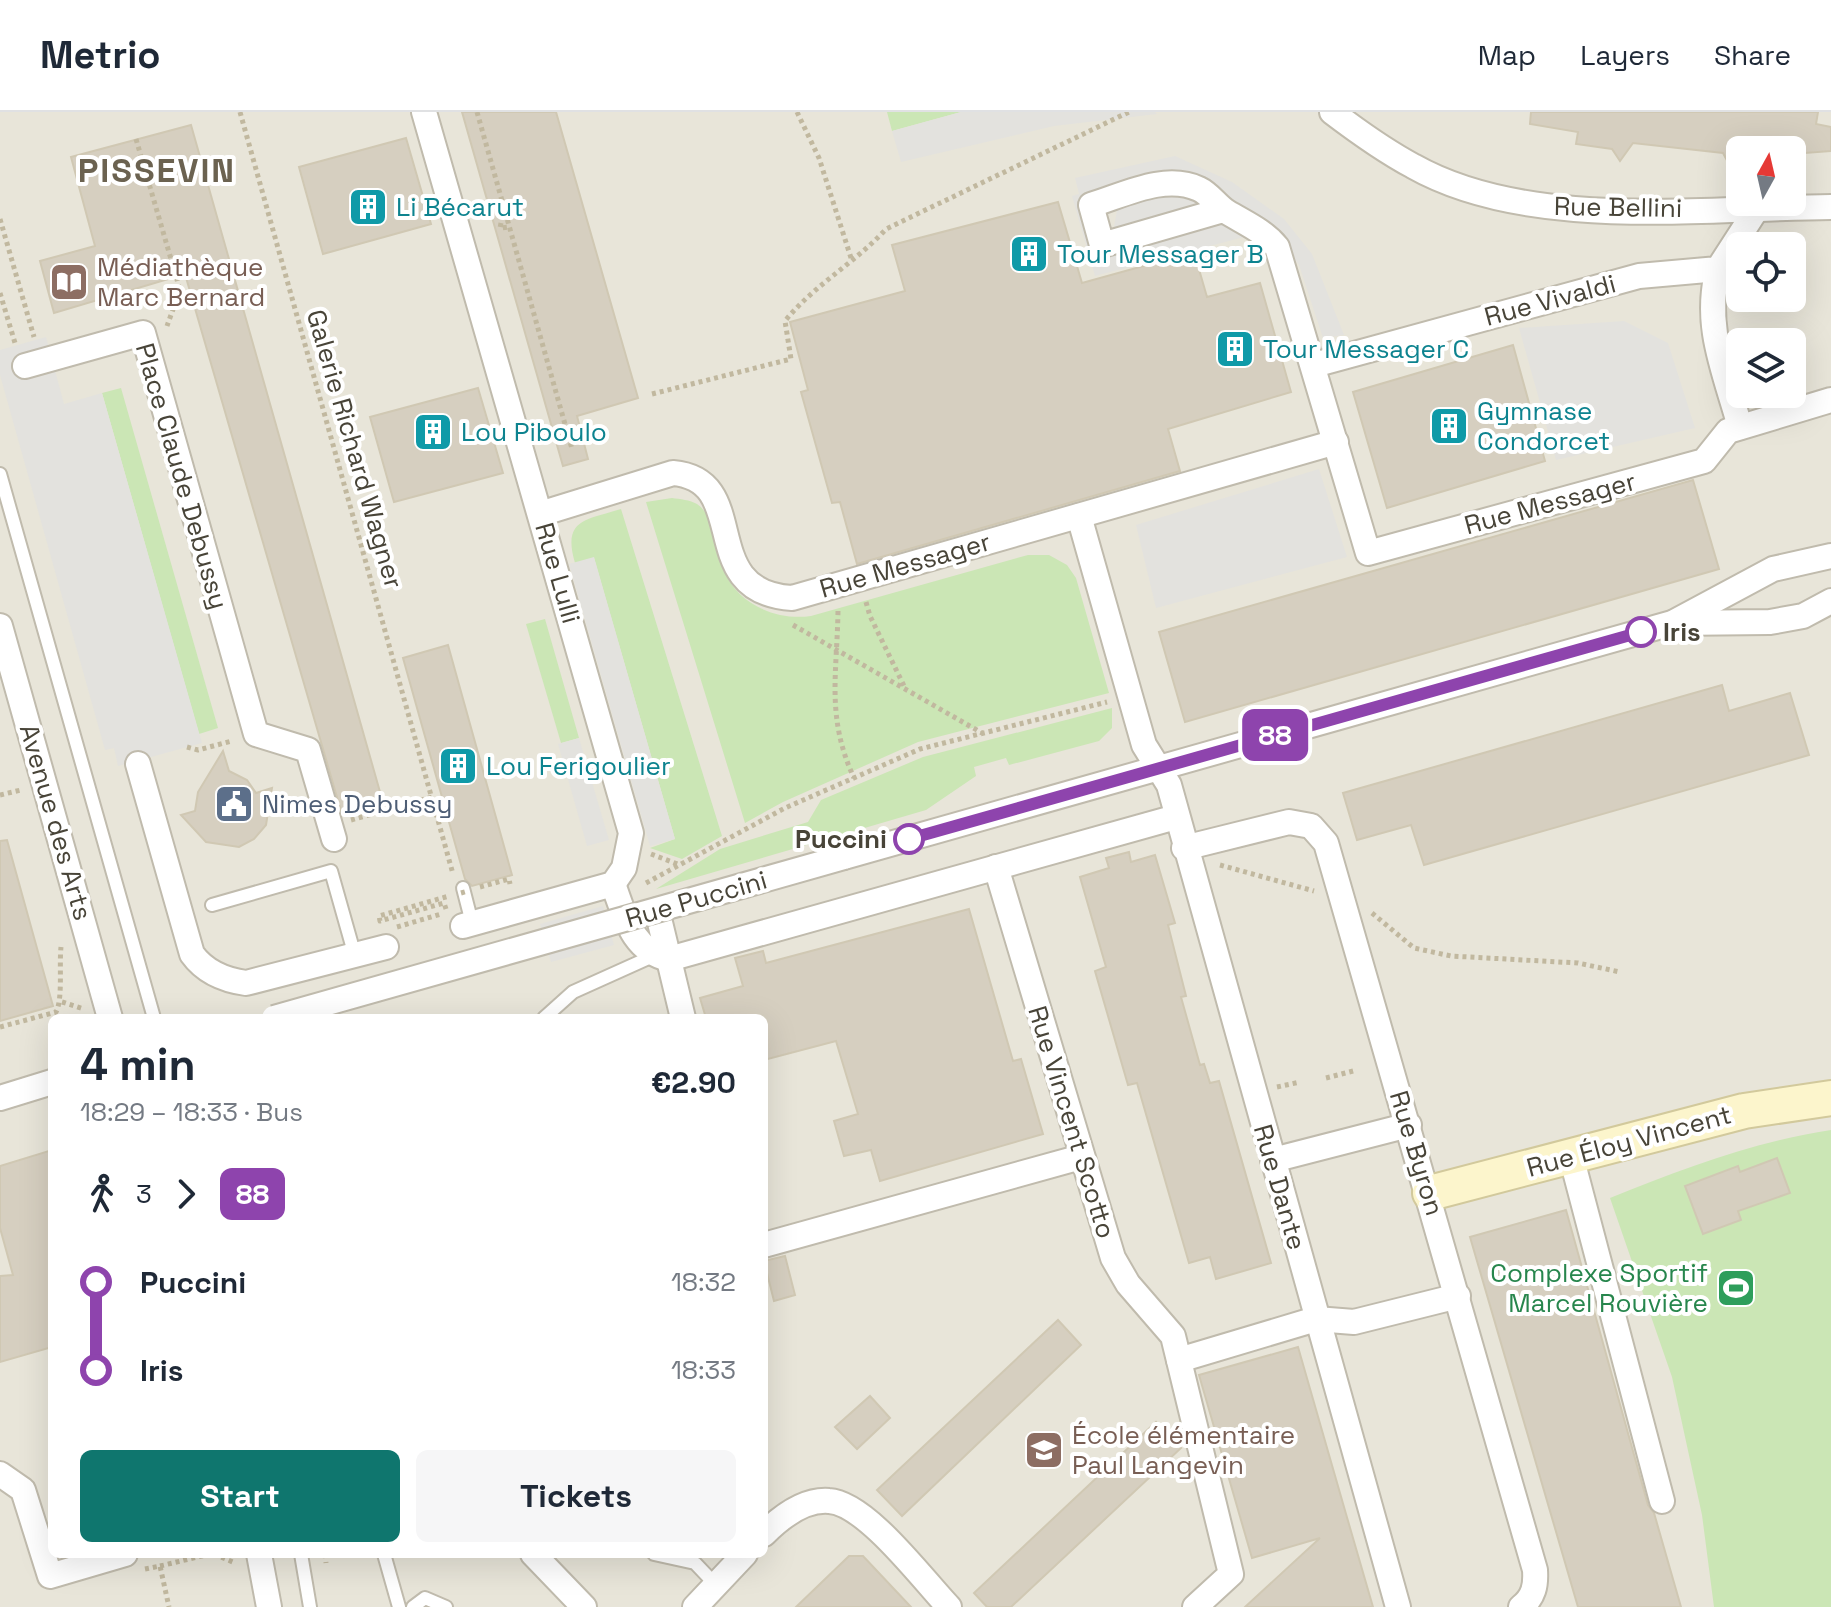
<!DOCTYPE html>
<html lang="en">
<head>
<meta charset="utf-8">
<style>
  body { margin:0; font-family:"Space Grotesk",sans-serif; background:#f6f6f7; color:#1f2937; height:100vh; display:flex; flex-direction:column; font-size:30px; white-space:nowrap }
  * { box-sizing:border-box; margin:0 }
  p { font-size:26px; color:#747a83 }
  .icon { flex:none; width:44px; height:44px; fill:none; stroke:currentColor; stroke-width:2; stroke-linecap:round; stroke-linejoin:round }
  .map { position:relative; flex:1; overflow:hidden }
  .details { position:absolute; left:48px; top:902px; width:720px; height:544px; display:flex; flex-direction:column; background:#fff; border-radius:12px; box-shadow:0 8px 32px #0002 }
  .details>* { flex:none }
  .badge { padding:0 16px; border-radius:12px; font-size:28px; line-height:52px }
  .needle { width:52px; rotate:8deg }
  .buttons { position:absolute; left:1726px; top:24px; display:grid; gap:16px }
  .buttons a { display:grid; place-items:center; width:80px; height:80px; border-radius:12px; background:#fff; box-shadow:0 8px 32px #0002; font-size:40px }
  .map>.badge { position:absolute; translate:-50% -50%; box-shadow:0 0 0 4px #fff }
  .legs { display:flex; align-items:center; gap:12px; height:88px; padding:0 32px; font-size:26px }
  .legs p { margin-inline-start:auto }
  .overview { display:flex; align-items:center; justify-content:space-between; height:136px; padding:0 32px }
  h1 { font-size:44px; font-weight:700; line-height:60px }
  .button { display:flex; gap:16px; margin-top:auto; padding:16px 32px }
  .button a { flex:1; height:92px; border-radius:12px; background:#0f766e; color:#fff; font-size:32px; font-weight:700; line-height:92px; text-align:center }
  .button a+a { background:#f6f6f7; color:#1f2937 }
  ul { padding:0 32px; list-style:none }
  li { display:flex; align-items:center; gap:28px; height:88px; font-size:30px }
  li i { display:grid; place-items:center; width:12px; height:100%; margin:0 10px; background:currentColor }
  li i::after { content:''; width:20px; height:20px; margin:-10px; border:6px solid; border-radius:50%; background:#fff }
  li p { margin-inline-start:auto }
  li:first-child i { background:linear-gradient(#0000 50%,currentColor 0) }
  li:last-child i { background:linear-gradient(currentColor 50%,#0000 0) }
  header { display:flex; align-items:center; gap:48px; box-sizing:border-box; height:112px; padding:0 40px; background:#fff; border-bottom:2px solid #e0e1e3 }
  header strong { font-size:38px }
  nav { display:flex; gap:44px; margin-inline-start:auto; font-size:28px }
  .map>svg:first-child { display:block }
  .residential { fill:#e8e5d9; fill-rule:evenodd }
  .green { fill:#cbe6b5 }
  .parking { fill:#e3e2de }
  .building { fill:#d6cfc0; stroke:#d0c8b3; stroke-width:2 }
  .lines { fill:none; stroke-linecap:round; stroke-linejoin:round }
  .lane-casing { stroke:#c0bbad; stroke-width:16 }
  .street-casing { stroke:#c0bbad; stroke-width:28 }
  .secondary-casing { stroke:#d2c99c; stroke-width:38 }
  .path { stroke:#c1b89f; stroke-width:5; stroke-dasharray:4 4; stroke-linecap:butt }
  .lane { stroke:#fff; stroke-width:12 }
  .street { stroke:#fff; stroke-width:24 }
  .secondary { stroke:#fcf5cc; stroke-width:34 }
  .street-bridge-casing { stroke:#c0bbad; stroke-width:28; stroke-linecap:butt }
  .path-bridge { stroke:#c1b89f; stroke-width:5; stroke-dasharray:4 4; stroke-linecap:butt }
  .street-bridge { stroke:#fff; stroke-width:24 }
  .line-1-casing { stroke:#fff; stroke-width:18 }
  .line-1 { stroke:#8e44ad; stroke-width:12 }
  .stop-1-dot { fill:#fff; stroke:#8e44ad; stroke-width:4 }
  .labels { text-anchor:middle; stroke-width:8; stroke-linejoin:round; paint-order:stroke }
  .culture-label { font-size:26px; fill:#0d838f; stroke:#fff; text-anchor:start }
  .street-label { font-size:26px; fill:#484438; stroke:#fff }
  .education-label { font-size:26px; fill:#785e54; stroke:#fff; text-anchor:start }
  .stop-label { font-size:26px; font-weight:bold; fill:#484438; stroke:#fff; text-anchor:start }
  .service-label { font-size:26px; fill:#4e5e75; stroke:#fff; text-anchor:start }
  .leisure-label { font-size:26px; fill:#27864d; stroke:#fff; text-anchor:end }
  .district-label { font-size:34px; font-weight:bold; letter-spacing:2px; fill:#6b6250; stroke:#fff }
</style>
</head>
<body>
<header>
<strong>Metrio</strong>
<nav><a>Map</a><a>Layers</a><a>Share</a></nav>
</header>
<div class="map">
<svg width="1831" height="1495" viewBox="0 0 1831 1495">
  <rect width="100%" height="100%" fill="#f4f2ea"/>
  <path class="residential" d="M0 0H1831V1495H0ZM1740 38H1792V90H1740ZM1740 134H1792V186H1740ZM1740 230H1792V282H1740ZM52 906H764V1442H52Z"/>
  <g class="green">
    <path d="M887 0H961L892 19Z"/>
    <path d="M121 276 218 616 199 622 102 281Z"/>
    <path d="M672 386C680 387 690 388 697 392 716 405 716 436 723 456 736 492 776 509 811 504L1028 443H1049L1067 453 1076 466 1109 581 918 630 783 690 745 711 646 390Z"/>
    <path d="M621 397 722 724 682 747 650 736 675 727 594 446 575 451C562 407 586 408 621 397Z"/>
    <path d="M545 507 579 626 561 631 526 512Z"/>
    <path d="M1112 596V616L1099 629 1009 653 1006 646 974 655 976 664 926 698 656 777 720 737 808 710 821 688 923 645Z"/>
    <path d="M1831 1018V1495H1714L1702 1403 1672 1265 1610 1086C1683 1057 1753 1030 1831 1018Z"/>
  </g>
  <g class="parking">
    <path d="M961 0H1155L1157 2 1054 14 901 50 892 19Z"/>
    <path d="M1175 44 1232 70 1284 107 1312 142 1344 223 1323 226 1299 153 1275 118 1176 62 1083 81 1098 142 1227 106 1248 124 1095 164 1072 84 1079 82 1075 66Z"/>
    <path d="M1199 79 1205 98 1113 120 1119 88Z"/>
    <path d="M1624 209 1668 231 1695 316 1556 348 1519 216Z"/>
    <path d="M46 225 64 292 102 281 202 631 118 654 114 636 105 638 0 263V238Z"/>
    <path d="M1319 357 1347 445 1156 496 1136 413Z"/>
    <path d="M594 445 675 727 650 734 569 452Z"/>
    <path d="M579 626 609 728 587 734 558 632Z"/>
    <path d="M603 794 614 833 551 850 540 812Z"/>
  </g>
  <g class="building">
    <path d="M462 0H556L638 286 577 304 588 347 563 354Z"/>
    <path d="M1531 0H1818L1816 12 1831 15V39L1792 42V38L1743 36 1730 54 1723 41 1633 31 1620 49 1612 37 1576 32 1578 20 1530 12Z"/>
    <path d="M191 13 382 687 341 699 185 162 54 201 40 149 95 134 71 45Z"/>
    <path d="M406 26 431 112 323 142 299 55Z"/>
    <path d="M1058 90 1082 171 1194 140 1207 185 1260 171 1291 280 1168 317 1180 359 857 452 840 390 832 391 801 280 808 278 790 210 905 179 892 133Z"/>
    <path d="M1513 233 1545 349 1387 396 1353 280Z"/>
    <path d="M478 276 503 361 394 390 370 305Z"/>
    <path d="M1693 368 1719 457 1185 610 1159 520Z"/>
    <path d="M448 533 512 763 472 774 465 767 403 546Z"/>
    <path d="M1722 573 1729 599 1790 581 1809 643 1424 753 1411 713 1357 728 1343 681Z"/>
    <path d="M223 639 229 659 247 668 256 681 272 676 266 713 254 727 239 735 206 730 181 703 195 699 198 680Z"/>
    <path d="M7 728 53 894 0 909V729Z"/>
    <path d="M1129 740 1131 750 1155 743 1175 811 1168 813 1186 884 1181 885 1200 953 1204 952 1210 971 1219 969 1271 1151 1216 1167 1210 1145 1189 1151 1137 971 1128 973 1095 859 1106 855 1080 765 1109 756 1106 746Z"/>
    <path d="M969 797 1013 949 1021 947 1043 1022 880 1069 871 1038 844 1044 834 1009 858 1002 836 929 764 948V906H706L700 886 743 874 735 846 763 839 766 851Z"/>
    <path d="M52 1038V1235L0 1250V1164L13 1163 0 1116V1054Z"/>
    <path d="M1777 1046 1790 1081 1738 1099 1741 1108 1703 1122 1685 1074 1738 1054 1740 1060Z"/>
    <path d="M1566 1098 1648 1393 1654 1401 1681 1495H1578L1470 1125Z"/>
    <path d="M785 1144 795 1183 774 1189 764 1149Z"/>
    <path d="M1058 1208 1081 1233 902 1404 877 1378Z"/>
    <path d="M1298 1235 1346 1402 1373 1495H1245L1320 1426 1252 1446 1199 1263Z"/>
    <path d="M870 1284 890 1306 857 1337 835 1315Z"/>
    <path d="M1156 1310 1181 1336 1011 1495H987L974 1481Z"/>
    <path d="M849 1444H863L911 1495H796Z"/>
  </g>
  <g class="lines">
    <defs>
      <g id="lane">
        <path d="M0 362 154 906"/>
        <path d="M463 776 472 811"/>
        <path d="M212 793 331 759 355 844"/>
        <path d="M544 906 573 880 653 844"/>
        <path d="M301 1442 310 1495"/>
        <path d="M384 1442 399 1495"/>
        <path d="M654 1442 695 1451 715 1472"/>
        <path d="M413 1495 425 1486 446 1495"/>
      </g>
      <g id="street">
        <path d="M424 0 631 721 624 756 613 772 463 814"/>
        <path d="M1332 0C1357 19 1385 39 1413 54 1528 119 1702 96 1831 95"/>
        <path d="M1223 98 1102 133 1091 93C1124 83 1165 61 1199 77 1210 82 1217 94 1227 100 1245 111 1264 119 1277 135L1368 441 1704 349 1728 319 1831 288"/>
        <path d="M1718 157C1703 214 1725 260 1740 315"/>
        <path d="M1314 253 1639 164 1718 157 1758 95"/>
        <path d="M25 254 143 221 256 622 308 638 334 727"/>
        <path d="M540 402 673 361C754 368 694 480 792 486L1336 330"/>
        <path d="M1079 404 1144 633 1169 673 1398 1495"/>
        <path d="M1676 509 1773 457 1831 444"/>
        <path d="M0 514 110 906"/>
        <path d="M138 652 192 842C205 860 224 868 246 871L386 835"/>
        <path d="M1184 736 1289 710 1311 714 1326 731 1535 1458C1536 1473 1534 1485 1521 1495"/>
        <path d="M844 745 1672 511 1770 510 1803 504 1831 489"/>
        <path d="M996 755 1113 1146 1128 1172 1173 1224 1231 1462 1195 1495"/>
        <path d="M613 772C625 804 632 839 669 847L1176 705"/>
        <path d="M657 798 683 906"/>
        <path d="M0 986 52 970"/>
        <path d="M1571 1044 1662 1389"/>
        <path d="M1273 1048 1409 1013"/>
        <path d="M764 1133 1081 1045"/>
        <path d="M1179 1248 1316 1207 1354 1210 1458 1184"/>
        <path d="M0 1362 23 1378 50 1464 125 1442"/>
        <path d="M764 1422C780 1406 804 1387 829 1389 866 1391 923 1468 949 1495"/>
        <path d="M259 1442 269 1495"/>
        <path d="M533 1442 584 1495"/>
        <path d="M695 1495 745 1442"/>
      </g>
      <path id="secondary" d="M1430 1081 1744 999 1831 986"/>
    </defs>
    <use href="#lane" class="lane-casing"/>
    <use href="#street" class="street-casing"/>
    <use href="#secondary" class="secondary-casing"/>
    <g class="path">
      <path d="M240 0 453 762"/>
      <path d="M477 0 572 337"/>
      <path d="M797 0 819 46 852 149"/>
      <path d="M136 27 180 178 167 214"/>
      <path d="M0 107 34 225"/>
      <path d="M501 111 500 116 509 115"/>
      <path d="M0 181 15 231"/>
      <path d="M652 282 791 247 785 209C814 173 855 151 886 117L1129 0"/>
      <path d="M866 490 870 504 905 576"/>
      <path d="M838 499C837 563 826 605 854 666"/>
      <path d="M793 513 982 621"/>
      <path d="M187 635 198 638 232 629"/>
      <path d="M0 683 21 678"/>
      <path d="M351 708 432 685"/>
      <path d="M651 742 680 753"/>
      <path d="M1220 753 1314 779"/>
      <path d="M646 771 785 696 920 637 1107 590"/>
      <path d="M480 775 509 767 510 772"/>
      <path d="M446 797 444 791 380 809 379 804 449 784"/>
      <path d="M1372 801 1414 836 1451 844 1578 851 1620 860"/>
      <path d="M397 815 441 802"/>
      <path d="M62 890 84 897"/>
      <path d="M0 915 56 900C63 887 59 854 61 835"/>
      <path d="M1326 966 1357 958"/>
      <path d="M1277 975 1300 970"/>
      <path d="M214 1442 235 1451"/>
      <path d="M325 1442 326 1451"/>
      <path d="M160 1454 210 1442"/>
      <path d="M145 1457 160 1454 169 1495"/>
    </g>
    <use href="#lane" class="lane"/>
    <use href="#street" class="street"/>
    <use href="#secondary" class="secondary"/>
    <defs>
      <path id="street-bridge" d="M274 906 844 745"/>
    </defs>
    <use href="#street-bridge" class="street-bridge-casing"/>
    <path class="path-bridge" d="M461 781 468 779"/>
    <use href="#street-bridge" class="street-bridge"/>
  </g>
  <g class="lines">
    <defs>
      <path id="line-1" d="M909 727 1641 520"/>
    </defs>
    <use href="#line-1" class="line-1-casing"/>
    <use href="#line-1" class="line-1"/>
  </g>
  <defs>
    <symbol id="building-square" viewBox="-11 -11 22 22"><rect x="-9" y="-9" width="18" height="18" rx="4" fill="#0f9aa8" stroke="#fff"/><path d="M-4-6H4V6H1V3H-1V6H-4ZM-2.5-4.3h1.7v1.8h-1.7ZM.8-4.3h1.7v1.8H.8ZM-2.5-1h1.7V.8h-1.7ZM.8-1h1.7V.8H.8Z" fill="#fff"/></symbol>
    <symbol id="library-square" viewBox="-11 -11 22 22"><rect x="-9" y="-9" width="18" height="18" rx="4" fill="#8d6e63" stroke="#fff"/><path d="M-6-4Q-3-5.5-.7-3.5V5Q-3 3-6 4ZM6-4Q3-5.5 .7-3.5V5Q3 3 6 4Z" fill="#fff"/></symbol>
    <symbol id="civic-square" viewBox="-11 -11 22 22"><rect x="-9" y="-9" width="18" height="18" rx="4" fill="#5c6f8a" stroke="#fff"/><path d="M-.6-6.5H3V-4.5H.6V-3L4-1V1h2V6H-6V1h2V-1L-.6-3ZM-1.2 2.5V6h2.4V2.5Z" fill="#fff"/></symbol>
    <symbol id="stadium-square" viewBox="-11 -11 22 22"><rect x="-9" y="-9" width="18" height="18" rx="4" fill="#2e9e5b" stroke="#fff"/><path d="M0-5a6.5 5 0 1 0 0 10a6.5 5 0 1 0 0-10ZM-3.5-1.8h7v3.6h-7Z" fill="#fff"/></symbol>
    <symbol id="school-square" viewBox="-11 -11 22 22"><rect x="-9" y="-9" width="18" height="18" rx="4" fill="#8d6e63" stroke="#fff"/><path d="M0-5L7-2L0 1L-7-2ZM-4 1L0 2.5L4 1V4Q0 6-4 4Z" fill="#fff"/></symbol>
  </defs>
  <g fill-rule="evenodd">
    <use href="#building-square" x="346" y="73" width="44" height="44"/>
    <use href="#building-square" x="1007" y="120" width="44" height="44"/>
    <use href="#library-square" x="47" y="148" width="44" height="44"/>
    <use href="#building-square" x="1213" y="215" width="44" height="44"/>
    <use href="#building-square" x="1427" y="292" width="44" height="44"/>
    <use href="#building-square" x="411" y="298" width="44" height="44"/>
    <use href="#building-square" x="436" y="632" width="44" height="44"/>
    <use href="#civic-square" x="212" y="670" width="44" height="44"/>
    <use href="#stadium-square" x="1714" y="1154" width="44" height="44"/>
    <use href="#school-square" x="1022" y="1316" width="44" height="44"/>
  </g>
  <g class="stop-1-dot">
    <circle cx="1641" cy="520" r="14"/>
    <circle cx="909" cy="727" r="14"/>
  </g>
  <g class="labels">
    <g class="culture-label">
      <text x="396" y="104">Li Bécarut</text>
      <text x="1057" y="151">Tour Messager B</text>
      <text x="1263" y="246">Tour Messager C</text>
      <text x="1477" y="308">Gymnase<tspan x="1477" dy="30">Condorcet</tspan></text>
      <text x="461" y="329">Lou Piboulo</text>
      <text x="486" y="663">Lou Ferigoulier</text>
    </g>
    <g class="street-label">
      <text transform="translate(1618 95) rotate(1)" y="9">Rue Bellini</text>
      <text transform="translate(1550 188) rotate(-15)" y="9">Rue Vivaldi</text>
      <text transform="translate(355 337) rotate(74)" y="9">Galerie Richard Wagner</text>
      <text transform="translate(182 364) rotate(74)" y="9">Place Claude Debussy</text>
      <text transform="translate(1550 391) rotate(-15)" y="9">Rue Messager</text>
      <text transform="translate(905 453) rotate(-16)" y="9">Rue Messager</text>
      <text transform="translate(558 461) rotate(74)" y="9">Rue Lulli</text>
      <text transform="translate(56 710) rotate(74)" y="9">Avenue des Arts</text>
      <text transform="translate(696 787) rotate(-16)" y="9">Rue Puccini</text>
      <text transform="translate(1072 1010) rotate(73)" y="9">Rue Vincent Scotto</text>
      <text transform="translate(1629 1029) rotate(-15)" y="9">Rue Éloy Vincent</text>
      <text transform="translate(1417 1041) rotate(73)" y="9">Rue Byron</text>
      <text transform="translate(1280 1075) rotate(74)" y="9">Rue Dante</text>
    </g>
    <g class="education-label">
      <text x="97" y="164">Médiathèque<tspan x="97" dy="30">Marc Bernard</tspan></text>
      <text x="1072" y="1332">École élémentaire<tspan x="1072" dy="30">Paul Langevin</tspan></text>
    </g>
    <g class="stop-label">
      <text x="1663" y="529">Iris</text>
      <text x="887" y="736" text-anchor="end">Puccini</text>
    </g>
    <g class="service-label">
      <text x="262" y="701">Nimes Debussy</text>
    </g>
    <g class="leisure-label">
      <text x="1708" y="1170">Complexe Sportif<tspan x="1708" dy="30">Marcel Rouvière</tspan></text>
    </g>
    <g class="district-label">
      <text x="157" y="70">PISSEVIN</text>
    </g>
  </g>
</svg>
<div class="buttons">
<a><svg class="needle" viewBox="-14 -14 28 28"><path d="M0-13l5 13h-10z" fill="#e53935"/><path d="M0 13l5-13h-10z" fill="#747a83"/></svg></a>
<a><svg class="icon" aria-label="locate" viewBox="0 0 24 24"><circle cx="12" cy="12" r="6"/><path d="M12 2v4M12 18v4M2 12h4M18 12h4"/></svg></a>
<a><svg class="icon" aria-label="layers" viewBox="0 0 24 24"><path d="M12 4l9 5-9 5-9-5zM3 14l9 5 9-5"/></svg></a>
</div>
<b class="badge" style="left:1275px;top:623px;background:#8e44ad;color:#fff">88</b>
<section class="details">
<div class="overview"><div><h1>4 min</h1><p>18:29 – 18:33 · Bus</p></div><b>€2.90</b></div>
<div class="legs"><svg class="icon" aria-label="walk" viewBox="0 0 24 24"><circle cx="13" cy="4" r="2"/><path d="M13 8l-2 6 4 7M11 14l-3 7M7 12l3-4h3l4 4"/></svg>3<svg class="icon" aria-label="forward" viewBox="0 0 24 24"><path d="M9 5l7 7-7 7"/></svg><b class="badge" style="background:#8e44ad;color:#fff">88</b></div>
<ul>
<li><i style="color:#8e44ad"></i><b>Puccini</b><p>18:32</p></li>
<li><i style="color:#8e44ad"></i><b>Iris</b><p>18:33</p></li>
</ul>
<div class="button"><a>Start</a><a>Tickets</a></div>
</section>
</div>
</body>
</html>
